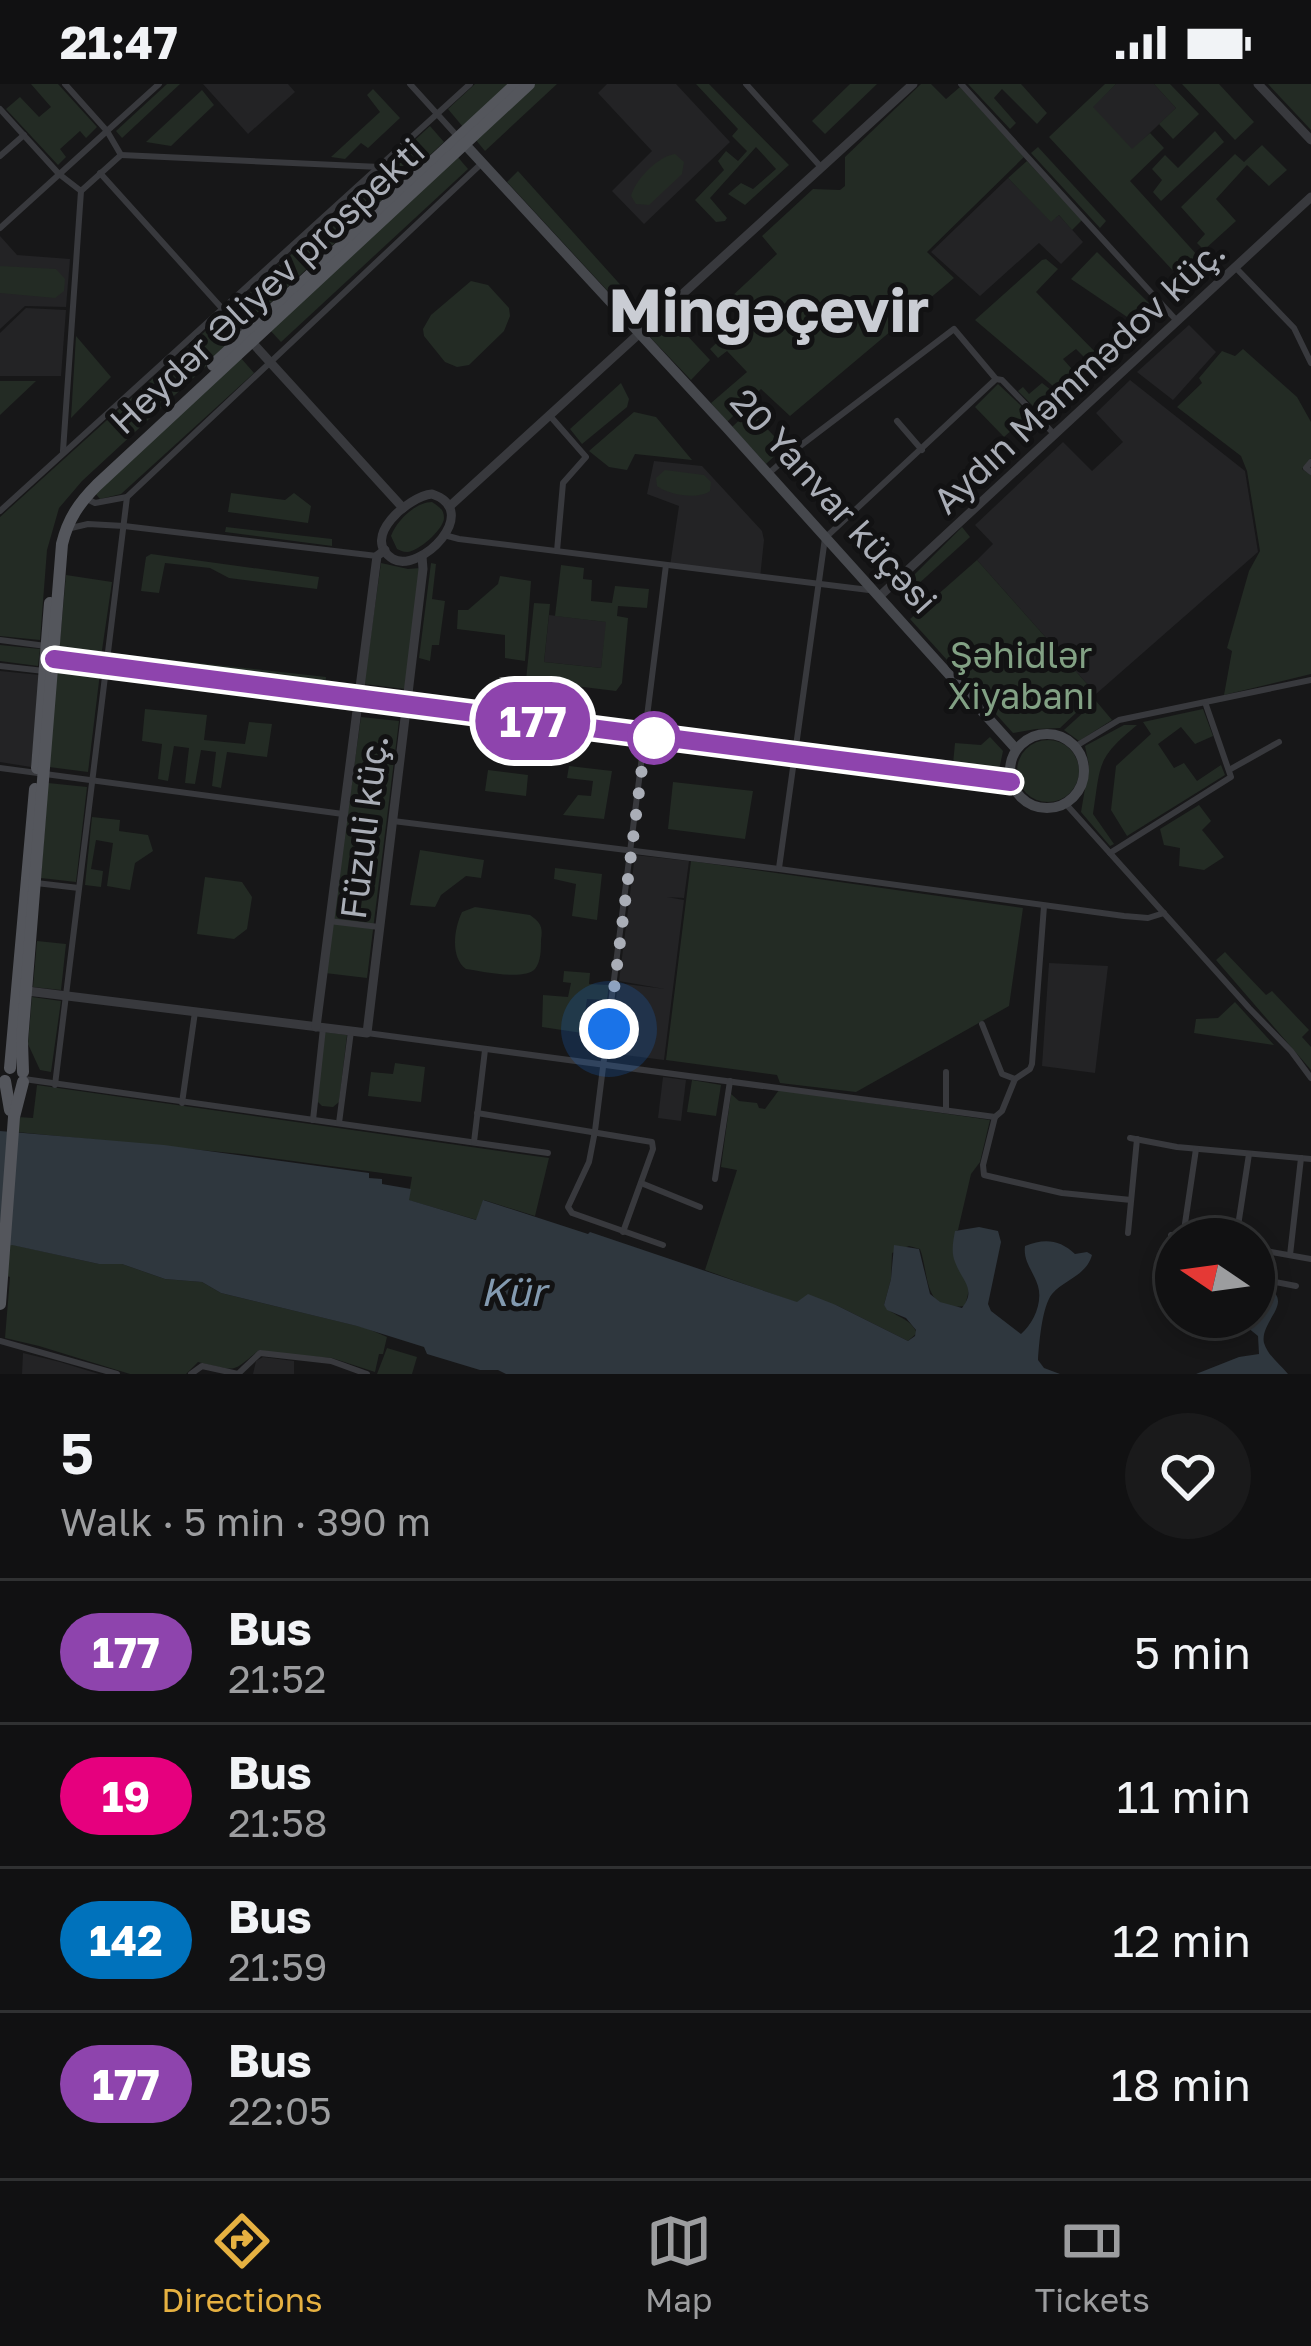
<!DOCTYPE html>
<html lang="en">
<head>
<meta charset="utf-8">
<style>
  body { margin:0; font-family:"Golos Text",sans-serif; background:#1a1a1b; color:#f1f3f6; height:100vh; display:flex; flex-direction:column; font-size:45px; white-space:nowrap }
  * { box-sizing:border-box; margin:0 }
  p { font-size:39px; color:#9c9d9f }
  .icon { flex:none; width:66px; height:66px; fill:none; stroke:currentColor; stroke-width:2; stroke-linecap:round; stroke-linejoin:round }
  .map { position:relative; height:1290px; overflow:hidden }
  .panel { display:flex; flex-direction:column; background:#111112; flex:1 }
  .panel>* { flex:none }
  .badge { padding:0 24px; border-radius:39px; font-size:42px; line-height:78px }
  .needle { width:78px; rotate:283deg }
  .controls { position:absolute; left:1155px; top:1134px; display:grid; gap:24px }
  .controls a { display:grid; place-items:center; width:120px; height:120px; border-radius:50%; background:#111112; box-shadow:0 6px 18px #0003,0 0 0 3px #303132; font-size:60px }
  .you { position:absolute; width:60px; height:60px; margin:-30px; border:9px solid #fff; border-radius:50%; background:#1a73e8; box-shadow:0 0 0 18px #1a73e833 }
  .map>.badge { position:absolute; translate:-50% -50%; box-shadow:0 0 0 6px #fff }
  .round { display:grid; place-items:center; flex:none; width:126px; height:126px; border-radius:63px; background:#1a1a1b }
  .overview { display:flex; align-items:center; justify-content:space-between; height:204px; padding:0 60px }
  h1 { font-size:57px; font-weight:600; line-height:90px }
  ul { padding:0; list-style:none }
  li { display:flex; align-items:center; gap:36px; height:144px; padding:0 60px; border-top:3px solid #303132 }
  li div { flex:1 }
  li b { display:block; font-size:45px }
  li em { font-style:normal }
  li .badge { min-width:132px; font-weight:700; text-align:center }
  .status { display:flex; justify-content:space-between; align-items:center; height:84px; padding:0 60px; background:#111112; direction:ltr }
  .status svg { height:33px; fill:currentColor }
  .tab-bar { display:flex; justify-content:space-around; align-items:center; height:168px; border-top:3px solid #303132; background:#111112; font-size:33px; color:#9c9d9f }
  .tab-bar a { display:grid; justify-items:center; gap:6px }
  .tab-bar .on { color:#e6b141 }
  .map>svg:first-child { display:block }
  .built { fill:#232325 }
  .green { fill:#232b24 }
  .water { fill:#2f373e }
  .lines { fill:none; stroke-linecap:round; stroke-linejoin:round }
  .minor { stroke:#38393d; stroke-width:6 }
  .tertiary { stroke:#38393d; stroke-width:9 }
  .secondary { stroke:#46484d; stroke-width:10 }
  .primary { stroke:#54565c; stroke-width:12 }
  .line-casing { stroke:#fff; stroke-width:27 }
  .line { stroke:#8e44ad; stroke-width:18 }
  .walk { stroke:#aaaeb7; stroke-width:12; stroke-dasharray:0 21.6 }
  .stop-dot { fill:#fff; stroke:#8e44ad; stroke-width:6 }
  .labels { text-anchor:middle; stroke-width:10; stroke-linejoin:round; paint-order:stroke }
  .street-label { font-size:36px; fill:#aaaeb7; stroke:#121213 }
  .park-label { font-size:36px; fill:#82a184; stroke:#121213 }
  .water-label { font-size:39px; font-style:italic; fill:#839ab0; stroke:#121213 }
  .town-label { font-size:60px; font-weight:bold; fill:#cacdd4; stroke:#121213 }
</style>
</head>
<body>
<div class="status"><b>21:47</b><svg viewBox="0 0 49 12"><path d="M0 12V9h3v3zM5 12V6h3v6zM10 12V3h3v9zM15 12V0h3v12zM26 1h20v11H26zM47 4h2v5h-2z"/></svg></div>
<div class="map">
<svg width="1311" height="1290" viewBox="0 0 1311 1290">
  <rect width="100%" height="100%" fill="#171718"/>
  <g class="built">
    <path d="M203 0H288L295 8 248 50Z"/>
    <path d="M607 0H676L730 58 644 140 612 107 652 67 598 9Z"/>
    <path d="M1116 0H1154L1176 24 1132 66 1092 23Z"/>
    <path d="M1008 94 1051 137 1059 131 1083 158 1061 180 1039 159 980 212 931 168Z"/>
    <path d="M0 152 17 171 70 175 66 223 25 222 0 245Z"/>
    <path d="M26 224 66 226 61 292H0V249Z"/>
    <path d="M1189 241 1216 268 1173 316 1137 288Z"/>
    <path d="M1130 296 1245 387 1258 468 1096 610 977 476 993 460 975 441 1063 358 1092 387 1123 358 1096 329Z"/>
    <path d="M654 377 702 382 762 447 764 456 760 494 670 482 679 422 647 410Z"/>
    <path d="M549 531 607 538 601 584 544 578Z"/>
    <path d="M0 587 40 591 31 683 0 678Z"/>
    <path d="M635 771 689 777 684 814 667 813 684 816 664 976 609 969 618 899 665 905 619 897Z"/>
    <path d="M1049 879 1108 882 1095 989 1042 982Z"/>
    <path d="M663 993 686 996 681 1037 658 1034Z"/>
    <path d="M23 1269 60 1278 99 1290H22Z"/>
    <path d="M263 1273 294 1277V1290H253L256 1277Z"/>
  </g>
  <g class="green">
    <path d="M31 0H58L97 43 86 54 80 47 60 65 66 73 58 81 6 25 20 13 39 33 51 23Z"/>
    <path d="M167 0H180L122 54 116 47Z"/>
    <path d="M475 0H510L463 43 448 25Z"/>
    <path d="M535 0H557L485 67 475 55Z"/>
    <path d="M696 0H709L789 81 745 121 728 110 741 99 753 105 776 85 756 63 710 114 727 134 725 137 716 138 695 116 724 86 718 77 726 67 738 77 747 67 732 52 738 45Z"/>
    <path d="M850 0H877L825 50 812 37Z"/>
    <path d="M921 0H931L946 15 960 3 1024 73 927 168 954 194 790 332 761 305 727 338 711 319 747 288 727 267 718 274 710 265 745 232 730 214 777 170 762 152 813 105 840 106 845 102V73Z"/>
    <path d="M968 0H1021L1047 29 1037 40 1002 5 994 14 1016 39 1010 45Z"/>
    <path d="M1105 0H1116L1093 23 1132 65 1150 49 1164 64 1130 97 1198 172 1177 191 1049 53Z"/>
    <path d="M1154 0H1170L1199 30 1173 55 1159 40 1176 24Z"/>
    <path d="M1182 0H1219L1254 38 1235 56Z"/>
    <path d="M1268 0H1311V46Z"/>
    <path d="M373 5 400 34 368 64 361 59 345 75 331 73 380 28 367 11Z"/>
    <path d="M202 6 214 21 171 62 146 58Z"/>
    <path d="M430 42 444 58 257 231 243 215Z"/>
    <path d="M1215 47 1224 58 1161 117 1153 108 1162 96 1152 85 1165 71 1178 84Z"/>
    <path d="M1262 61 1287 86 1269 102 1247 81 1216 115 1236 137 1204 166 1197 159 1205 150 1181 123 1235 70 1244 78Z"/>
    <path d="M1038 63 1106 137 1100 144 1031 69Z"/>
    <path d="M675 70 684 78 682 90 649 121 636 120 631 112C635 96 658 72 675 70Z"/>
    <path d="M456 71 468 85 281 258 269 245Z"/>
    <path d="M1027 77 1082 136 1072 146 1059 131 1051 138 1008 94Z"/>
    <path d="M518 87 626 207 617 217 507 98Z"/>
    <path d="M1097 168 1153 223 1136 239 1071 195Z"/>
    <path d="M1046 175 1058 185 1036 208 1109 282 1101 290 1076 265 1063 275 1088 303 1073 319 975 236 1042 176Z"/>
    <path d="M0 182 56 185 65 195 64 207 55 214 0 209Z"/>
    <path d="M471 197 488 201 509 224 510 232 504 247 469 281 457 283 445 278 424 252 423 245 431 231Z"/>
    <path d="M669 232 710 276 691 296 649 252Z"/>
    <path d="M212 241 229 261 82 397 59 424 47 466 40 556 0 552V433Z"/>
    <path d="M76 252 111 293 71 334Z"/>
    <path d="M1243 265 1297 313 1311 338V374L1302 385 1311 391V590L1224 611 1232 567 1227 564 1249 487 1260 467 1247 387 1241 372 1177 323 1202 299 1199 294 1222 267 1235 272Z"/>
    <path d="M240 273 254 289 121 410 100 415 95 409Z"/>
    <path d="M0 297H36L0 331Z"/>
    <path d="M621 299 629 315 627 323 582 360 570 345Z"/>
    <path d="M1042 299 1060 313 1048 325 1044 321 1038 327 1018 307 1023 303 1029 310Z"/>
    <path d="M998 300 1030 330 1004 353 975 323Z"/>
    <path d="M750 326 784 363 766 380 732 343Z"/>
    <path d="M634 328 656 333 692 376 635 370 627 386 609 383 589 367Z"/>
    <path d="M665 386 704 391 711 398 710 407C698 416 669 411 657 402L656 394Z"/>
    <path d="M231 409 285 416 294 409 311 422 308 439 228 428Z"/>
    <path d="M432 418C439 423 444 425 444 434 444 445 418 468 407 468 403 468 400 466 397 465L391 452C397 436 416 418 432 418Z"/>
    <path d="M226 443 332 455V462L225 448Z"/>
    <path d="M962 443 970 453 905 512 899 506Z"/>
    <path d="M151 470 319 493 317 505 229 494 210 484 165 479 159 509 141 507 146 473Z"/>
    <path d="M977 476 1096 610 1060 644 1036 645 1013 649 910 535Z"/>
    <path d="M381 479 408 485 420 484 405 605 364 600Z"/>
    <path d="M431 479 436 480 432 515 445 517 439 561H432L430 577 419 574Z"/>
    <path d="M561 481 584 484 583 495 592 496 591 517 612 519 615 502 649 505 647 524 618 522 617 532 628 534 622 599 616 607 526 596 534 519 550 520 544 578 601 584 606 538 555 532Z"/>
    <path d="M66 491 112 498 101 573 59 568Z"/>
    <path d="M500 492 531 497 525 577 505 574V551L457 545 458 526H468L498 500Z"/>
    <path d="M0 561 40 565 38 582 0 577Z"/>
    <path d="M116 570 326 593 325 602 116 577Z"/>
    <path d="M57 583 100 589 88 688 49 683Z"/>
    <path d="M1096 617 1112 636 1079 657 1064 646Z"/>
    <path d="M145 625 207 631 204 656 245 660 249 638 272 640 267 673 227 668 221 704 212 702 216 668 201 666 195 700 185 699 189 664 174 662 168 697 158 695 162 660 142 657Z"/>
    <path d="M1203 625 1213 652 1195 660 1181 643 1158 660 1174 684 1184 679 1197 697 1221 681 1225 691 1127 752 1111 726 1116 682 1151 650 1143 638Z"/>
    <path d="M361 633 399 637 367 894 325 889Z"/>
    <path d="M1124 641H1137C1096 675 1101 679 1093 730L1114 760 1110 762 1081 728 1089 681 1085 662Z"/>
    <path d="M990 653 1003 667 999 686 953 680 955 659 981 661Z"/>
    <circle cx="1048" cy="687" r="31"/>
    <path d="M569 682 612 687 604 735 563 731 578 711 591 712 593 697 567 694Z"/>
    <path d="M488 686 528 691 526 712 485 707Z"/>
    <path d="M673 698 753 707 745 755 668 745Z"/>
    <path d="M48 699 87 703 76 798 41 794Z"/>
    <path d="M1199 721 1211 737 1202 746 1224 773 1204 786 1179 782 1180 764 1164 761 1160 745Z"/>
    <path d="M92 733 120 736 119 747 148 751 153 767 135 779 130 806 107 802 113 759 96 756 91 785 103 787 101 803 85 801Z"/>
    <path d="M420 766 484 776 481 794 466 792 441 811 435 823 410 821Z"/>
    <path d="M691 777 1023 824 1009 922 856 1008 780 999 777 991 666 976Z"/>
    <path d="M555 784 602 790 597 836 572 832 576 800 554 795Z"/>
    <path d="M205 793 242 798 252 813 247 845 234 855 197 850Z"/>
    <path d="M475 823 530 831C541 839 543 843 541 856 541 865 541 878 535 885 524 897 481 887 466 885 450 873 454 845 462 828Z"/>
    <path d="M37 857 66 860 61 906 33 903Z"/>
    <path d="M1225 868 1266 911 1272 907 1309 946 1302 953 1311 963V986L1216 876Z"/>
    <path d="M564 887 590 889 589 900 609 901 607 916 587 915 582 949 542 943 543 911 568 913 571 899 563 898Z"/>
    <path d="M32 913 61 917 51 988 40 986 28 960Z"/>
    <path d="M1235 918 1274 961 1194 949 1196 935 1218 934Z"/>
    <path d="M324 948 347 951 339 1018 333 1023 322 1022 317 1017Z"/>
    <path d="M395 979 425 983 421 1018 368 1012 371 988 393 990Z"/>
    <path d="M692 996 721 1001 716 1032 687 1028Z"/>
    <path d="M37 1001 549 1074 535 1132 484 1116 477 1136 408 1116 412 1093 241 1070 17 1048 18 1033 33 1034Z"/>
    <path d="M779 1006 990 1036 980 1078 971 1090 958 1146 955 1148 969 1206 965 1222C922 1228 930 1192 920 1165L909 1162 892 1169 891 1195 884 1221C893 1233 910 1233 917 1249L908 1257 836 1221 798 1219 705 1186 737 1086 721 1083 731 1010 739 1017 757 1019 759 1024 765 1025Z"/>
    <path d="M9 1160 99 1180H122L165 1195 202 1198 221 1209 366 1244 387 1253 383 1270H379L375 1288 332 1274 278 1270 259 1266C230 1290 238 1287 198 1278L186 1290H130L39 1262 5 1254 10 1193 7 1192Z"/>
    <path d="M387 1264 417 1273 412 1290H377Z"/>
  </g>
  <g class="water">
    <path d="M0 1047 164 1061 369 1089V1094L382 1095V1100L411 1105 409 1116 476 1136 483 1116 588 1150 590 1148 797 1218 808 1210 836 1221 908 1257 915 1252 916 1246 906 1234 887 1226 884 1221 891 1195 894 1161 919 1165 930 1210 940 1218 962 1224C977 1205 962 1197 955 1178 951 1168 953 1158 955 1147L979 1143 998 1147 1001 1158 988 1220 991 1227 1021 1250C1033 1240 1043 1219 1038 1202 1033 1186 1023 1178 1025 1162 1045 1154 1060 1156 1075 1170L1087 1168 1092 1171C1086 1192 1065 1195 1052 1210 1042 1222 1039 1260 1038 1276L1044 1284 1060 1290H506L498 1286H480L427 1270 424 1263 357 1242 221 1209 202 1198 165 1195 122 1180H99L12 1161 0 1164Z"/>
    <path d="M1261 1201C1300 1216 1259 1236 1264 1259 1268 1272 1280 1280 1288 1290H1196L1239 1273 1259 1270 1258 1252 1242 1239 1240 1233H1254V1202Z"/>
  </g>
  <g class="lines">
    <g class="minor">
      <path d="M65 0 107 47 159 0"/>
      <path d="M410 0 458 53"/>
      <path d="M746 0 820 82"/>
      <path d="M961 0 1177 237"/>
      <path d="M0 25 59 90 81 107 121 71 107 47 0 144"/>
      <path d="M121 71 380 83"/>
      <path d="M0 72 24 51"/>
      <path d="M100 89 246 251"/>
      <path d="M1236 184 1294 244 1311 279"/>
      <path d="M551 333 586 373 563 399 557 467"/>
      <path d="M897 337 922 366"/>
      <path d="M63 367 81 107"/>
      <path d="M1311 378 1306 384 1311 388"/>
      <path d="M768 390 800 362 954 245 996 295 1002 296 1055 351"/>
      <path d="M89 411V416L95 419 127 413"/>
      <path d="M0 427 470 0"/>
      <path d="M71 444 88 440 124 442 377 472"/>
      <path d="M444 451 459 455 869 506"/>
      <path d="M0 556 46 562"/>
      <path d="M0 582 44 587"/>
      <path d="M1076 662 1119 636 1311 596"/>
      <path d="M0 684 343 730"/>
      <path d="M1229 686 1279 658"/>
      <path d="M1065 719 1249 924 1291 967 1311 994"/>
      <path d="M393 737 779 785 1124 832 1148 834 1164 829"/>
      <path d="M1110 769 1231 693 1206 621"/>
      <path d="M779 784 825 454 996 295"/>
      <path d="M36 799 79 804"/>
      <path d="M329 837 379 843"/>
      <path d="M982 940 1002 990 1015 995"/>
      <path d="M367 949 995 1033 1002 1027 1015 995"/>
      <path d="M24 995 548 1069"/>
      <path d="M1015 995 1030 985 1032 980 1044 822"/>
      <path d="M55 1001 127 413 482 79"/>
      <path d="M182 1019 195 928"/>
      <path d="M946 1026V988"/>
      <path d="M477 1029 652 1058 653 1065 623 1148"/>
      <path d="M995 1033 983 1081 984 1091 1062 1109 1131 1116"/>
      <path d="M313 1036 323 944"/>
      <path d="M339 1039 351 947"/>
      <path d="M1130 1054 1177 1063 1311 1075"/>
      <path d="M474 1058 485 966"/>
      <path d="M715 1095 730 997"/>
      <path d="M641 1099 700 1123"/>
      <path d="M1128 1149 1137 1055"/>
      <path d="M1171 1151 1194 1155"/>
      <path d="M1183 1153 1196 1065"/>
      <path d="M1236 1155 1249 1070"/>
      <path d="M663 1161 572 1129 568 1123 589 1078 595 1047 666 481"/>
      <path d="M1254 1165 1311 1175"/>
      <path d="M1290 1171 1301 1074"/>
      <path d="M1254 1194 1296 1202"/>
      <path d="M0 1257 117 1290"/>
      <path d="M191 1290 202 1282 238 1290 260 1269 331 1277 367 1290"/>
    </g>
    <g class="tertiary">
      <path d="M1258 0 1311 56"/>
      <path d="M249 255 403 424"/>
      <path d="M432 410C483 427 420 490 393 475 359 454 409 412 432 410Z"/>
      <path d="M450 422 913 0"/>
      <path d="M882 510 1311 113"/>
      <path d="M27 907 367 949 423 485 422 472"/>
      <path d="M316 943 377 472 385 466"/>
    </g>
    <g class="secondary">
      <path d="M460 55 726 343 1016 665"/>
      <path d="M54 575 1011 698"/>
      <circle cx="1047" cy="687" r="37"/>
    </g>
    <g class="primary">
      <path d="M213 281 516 0"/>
      <path d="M37 684 50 519"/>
      <path d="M10 984 35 705"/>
      <path d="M23 988 22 957 62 460C68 435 79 419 97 401L529 0"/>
      <path d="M5 997 10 1026"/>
      <path d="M0 1220 14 1033 23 998"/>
    </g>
  </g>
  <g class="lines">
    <defs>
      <path id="line" d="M54 575 1011 698"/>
    </defs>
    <use href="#line" class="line-casing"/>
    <use href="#line" class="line"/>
    <path class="walk" d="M609 945 646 652 654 654"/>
  </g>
  <circle class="stop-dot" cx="654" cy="654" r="24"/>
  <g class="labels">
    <g class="street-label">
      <text transform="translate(267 202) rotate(-43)" y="13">Heydər Əliyev prospekti</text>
      <text transform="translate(1079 292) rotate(-43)" y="13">Aydın Məmmədov küç.</text>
      <text transform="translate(834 417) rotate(48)" y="13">20 Yanvar küçəsi</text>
      <text transform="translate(364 743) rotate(-83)" y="13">Füzuli küç.</text>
    </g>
    <g class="park-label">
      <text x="1021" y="584">Şəhidlər<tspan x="1021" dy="41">Xiyabanı</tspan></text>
    </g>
    <g class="water-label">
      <text x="513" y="1222">Kür</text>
    </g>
    <g class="town-label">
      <text x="769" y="248">Mingəçevir</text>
    </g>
  </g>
</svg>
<div class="controls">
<a><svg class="needle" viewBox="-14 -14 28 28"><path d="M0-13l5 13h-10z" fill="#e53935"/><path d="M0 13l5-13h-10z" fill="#9c9d9f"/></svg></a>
</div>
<div class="you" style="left:609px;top:945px"></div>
<b class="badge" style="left:533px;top:637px;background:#8e44ad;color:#fff">177</b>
</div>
<section class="panel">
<div class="overview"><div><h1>5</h1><p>Walk · 5 min · 390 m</p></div><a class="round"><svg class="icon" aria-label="heart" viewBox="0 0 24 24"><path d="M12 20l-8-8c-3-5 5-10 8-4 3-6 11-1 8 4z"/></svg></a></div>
<ul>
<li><span class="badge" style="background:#8e44ad;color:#fff">177</span><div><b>Bus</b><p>21:52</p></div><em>5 min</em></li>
<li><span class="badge" style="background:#e6007e;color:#fff">19</span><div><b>Bus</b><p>21:58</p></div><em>11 min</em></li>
<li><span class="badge" style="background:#0072bc;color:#fff">142</span><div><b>Bus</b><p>21:59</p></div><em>12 min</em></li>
<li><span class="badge" style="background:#8e44ad;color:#fff">177</span><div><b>Bus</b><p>22:05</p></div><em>18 min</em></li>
</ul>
</section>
<nav class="tab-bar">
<a class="on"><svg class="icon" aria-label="directions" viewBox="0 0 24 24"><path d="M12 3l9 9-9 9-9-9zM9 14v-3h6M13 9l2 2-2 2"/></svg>Directions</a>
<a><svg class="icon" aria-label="map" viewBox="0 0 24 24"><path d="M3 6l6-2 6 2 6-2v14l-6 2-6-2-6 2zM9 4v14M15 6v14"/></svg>Map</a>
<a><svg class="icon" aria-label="tickets" viewBox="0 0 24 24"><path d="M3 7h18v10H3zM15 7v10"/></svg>Tickets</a>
</nav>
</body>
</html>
